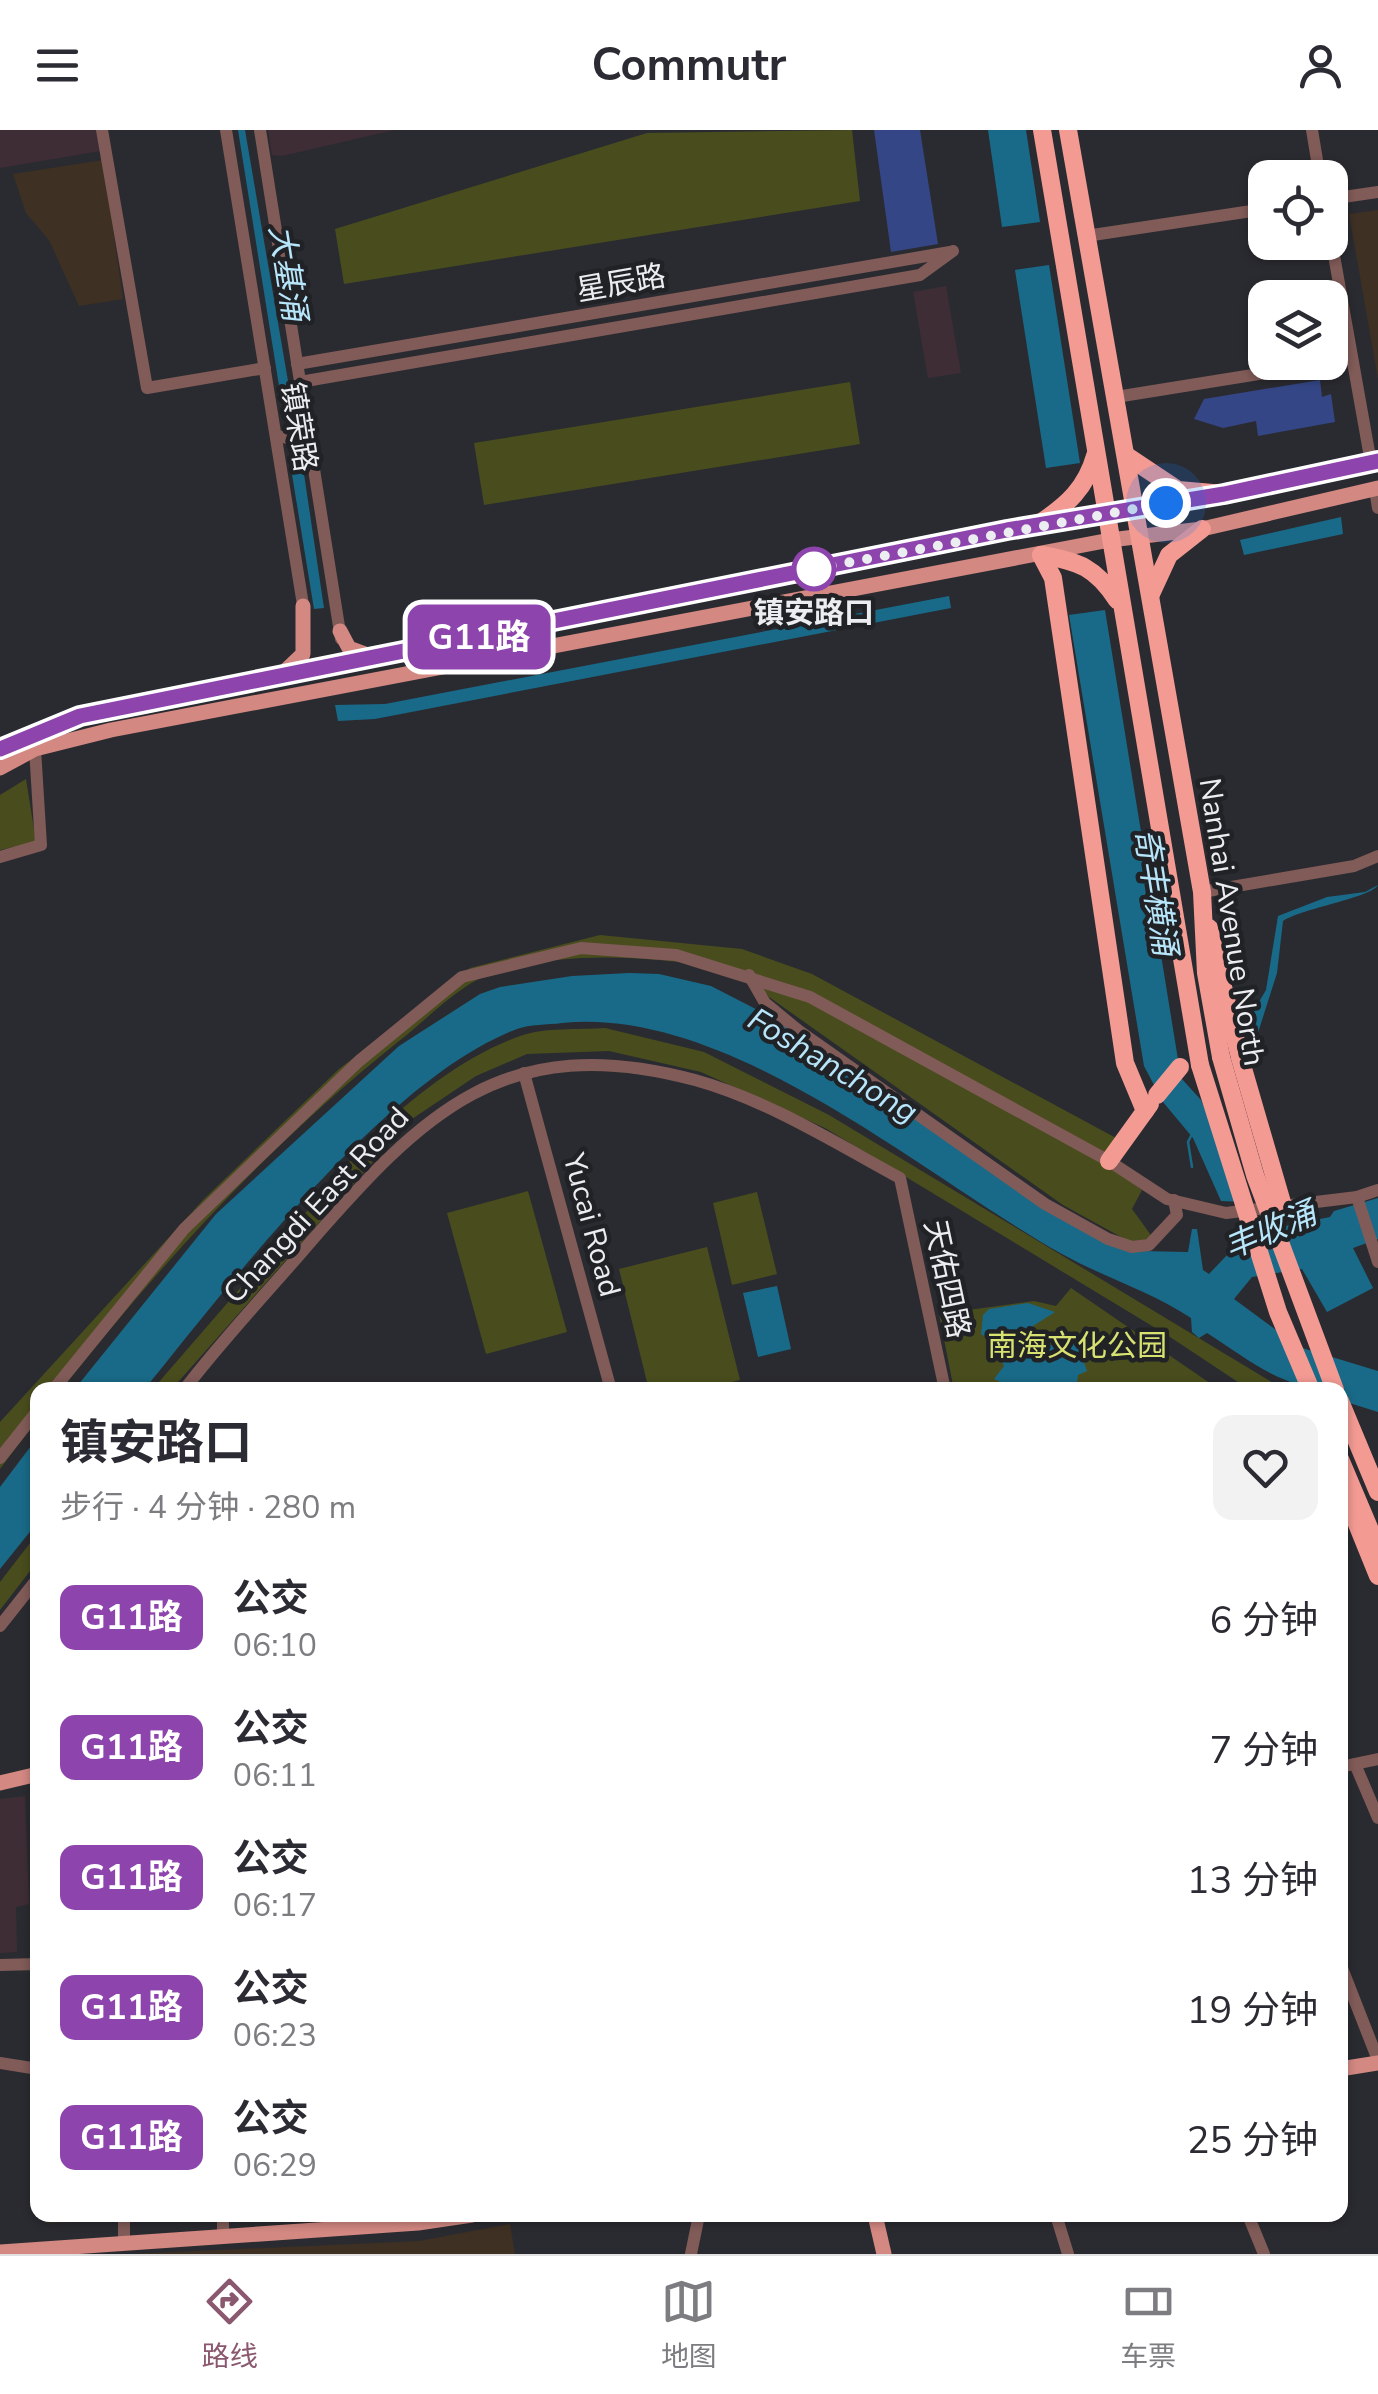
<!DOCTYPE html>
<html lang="zh">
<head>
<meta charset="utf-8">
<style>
  body { margin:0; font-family:"Nunito Sans","Noto Sans SC",sans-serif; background:#f2f2f3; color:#2b2b33; height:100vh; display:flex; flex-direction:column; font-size:38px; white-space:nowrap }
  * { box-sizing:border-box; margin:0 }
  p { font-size:32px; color:#7c7c81 }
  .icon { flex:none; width:55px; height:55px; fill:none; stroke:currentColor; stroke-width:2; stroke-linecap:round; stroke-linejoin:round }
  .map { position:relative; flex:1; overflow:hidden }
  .drawer { position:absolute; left:30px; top:1252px; width:1318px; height:840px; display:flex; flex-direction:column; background:#fff; border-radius:20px; box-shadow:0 2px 8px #0004 }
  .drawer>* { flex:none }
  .badge { padding:0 20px; border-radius:15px; font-size:35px; line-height:65px }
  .fabs { position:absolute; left:1248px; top:30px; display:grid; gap:20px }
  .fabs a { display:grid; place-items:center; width:100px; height:100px; border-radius:20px; background:#fff; box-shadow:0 2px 8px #0004; font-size:50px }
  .you { position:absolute; width:50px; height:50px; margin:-25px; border:8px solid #fff; border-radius:50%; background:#1a73e8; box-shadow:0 0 0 15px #1a73e833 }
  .map>.badge { position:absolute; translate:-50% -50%; box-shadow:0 0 0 5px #fff }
  .round { display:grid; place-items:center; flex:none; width:105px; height:105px; border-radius:20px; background:#f2f2f3 }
  .headline { display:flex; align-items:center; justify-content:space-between; height:170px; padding:0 30px }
  h1 { font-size:48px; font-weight:700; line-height:75px }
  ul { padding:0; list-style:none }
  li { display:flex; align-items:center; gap:30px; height:130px; padding:0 30px }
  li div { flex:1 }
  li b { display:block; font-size:38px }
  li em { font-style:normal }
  li .badge { min-width:110px; font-weight:700; text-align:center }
  header { display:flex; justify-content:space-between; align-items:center; height:130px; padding:0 30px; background:#fff; font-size:45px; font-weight:700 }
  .menu { display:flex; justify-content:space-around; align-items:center; height:140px; border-top:2px solid #e1e1e2; background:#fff; font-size:28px; color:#7c7c81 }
  .menu a { display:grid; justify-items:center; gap:5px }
  .menu .active { color:#8a586f }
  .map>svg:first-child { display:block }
  .commercial { fill:#3f2d36 }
  .industrial { fill:#3e3023 }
  .green { fill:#494d1d }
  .water { fill:#196a88 }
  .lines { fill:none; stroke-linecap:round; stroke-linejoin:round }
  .stream { stroke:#196a88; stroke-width:2.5 }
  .building { fill:#344686 }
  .minor { stroke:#805b58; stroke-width:12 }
  .major { stroke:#d38882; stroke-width:15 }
  .highway { stroke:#f39a93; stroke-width:18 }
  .highway-bridge { stroke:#f39a93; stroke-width:18 }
  .line-casing { stroke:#fff; stroke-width:22 }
  .line { stroke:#8e44ad; stroke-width:15 }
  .walk { stroke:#ebedf0; stroke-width:10; stroke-dasharray:0 18 }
  .stop-dot { fill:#fff; stroke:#8e44ad; stroke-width:5 }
  .labels { text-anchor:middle; stroke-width:9; stroke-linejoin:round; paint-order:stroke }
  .street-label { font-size:30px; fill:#ebedf0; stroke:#202226 }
  .stop-label { font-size:30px; font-weight:bold; fill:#ebedf0; stroke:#202226 }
  .park-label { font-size:30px; fill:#d8e271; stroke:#202226 }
  .water-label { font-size:32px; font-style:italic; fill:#b7e5fa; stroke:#202226 }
</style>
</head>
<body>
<header><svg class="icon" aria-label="menu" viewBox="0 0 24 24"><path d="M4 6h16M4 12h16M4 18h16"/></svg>Commutr<svg class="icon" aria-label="person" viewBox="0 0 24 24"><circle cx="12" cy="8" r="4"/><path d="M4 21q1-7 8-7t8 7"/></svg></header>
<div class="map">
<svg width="1378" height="2124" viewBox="0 0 1378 2124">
  <rect width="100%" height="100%" fill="#2a2b30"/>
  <g class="commercial">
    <path d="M0 0H96L100 21 0 38Z"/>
    <path d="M268 0H394L282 26 272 25Z"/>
    <path d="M946 156 961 243 928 248 913 162Z"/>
    <path d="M25 1666 29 1774 16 1777 17 1822 0 1823V1669Z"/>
  </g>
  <g class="industrial">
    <path d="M103 30 123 169 79 176 49 110 26 83 13 44Z"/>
    <path d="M1378 80V249L1349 84Z"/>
    <path d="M45 2085H329L45 2093Z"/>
    <path d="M510 2094 515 2124H131L419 2111Z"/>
  </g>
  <g class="green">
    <path d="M852 0 860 71 344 154 335 99 647 3Z"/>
    <path d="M850 252 860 314 484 375 474 313Z"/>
    <path d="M26 649 36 712 0 720V665Z"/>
    <path d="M600 805 742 819 812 844 1116 1008 1104 1032 1142 1060 1132 1079 1153 1108 1132 1113 1063 1075 769 867C746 839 694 833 658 830 602 825 529 826 477 850 450 864 424 892 399 911 268 1016 165 1129 61 1260H38L37 1290 0 1339V1292L204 1069 339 939 470 838Z"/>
    <path d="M605 898 704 922 829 985 1285 1260H1250L1167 1205 825 998 701 942 609 921 527 924 476 946 409 991 171 1260H152L372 1006C414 966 465 926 520 906 545 897 579 900 605 898Z"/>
    <path d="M528 1061 567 1202 486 1224 447 1083Z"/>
    <path d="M757 1062 777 1144 732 1155 713 1073Z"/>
    <path d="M707 1117 740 1250 701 1260H649L619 1139Z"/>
    <path d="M1071 1158 1220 1260H954L939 1184 1034 1171 1056 1176Z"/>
    <path d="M37 1404V1432L0 1480V1452Z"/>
  </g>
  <g class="water">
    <path d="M238 0H245L295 292 286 293 284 287Z"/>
    <path d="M988 0H1026L1040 92 1002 97Z"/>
    <path d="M1049 135 1080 333 1046 338 1015 140Z"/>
    <path d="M301 324 324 478 314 479 289 326Z"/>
    <path d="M1341 387 1343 404 1244 425 1240 410Z"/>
    <path d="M949 466 951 478 375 589 338 591 335 575 385 574Z"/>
    <path d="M1105 480 1181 948 1201 970 1244 1072 1221 1071 1193 1008 1163 972 1144 936 1069 485Z"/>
    <path d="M1378 755C1370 768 1303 778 1283 791L1277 843 1256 909 1250 887 1266 860 1278 786 1327 767 1365 762Z"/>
    <path d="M629 843 659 844 711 856 773 888 1051 1082 1141 1121 1188 1122 1192 1099H1197L1203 1140 1209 1144 1229 1123 1234 1106 1330 1087 1334 1081 1378 1068V1109L1353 1118 1373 1158 1327 1182 1302 1139 1252 1147 1234 1169 1299 1217 1378 1241V1282L1340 1270V1260C1283 1260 1254 1233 1207 1203L1199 1208 1192 1202 1191 1188C1150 1161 1105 1148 1062 1124 921 1045 731 876 562 893 547 895 530 894 517 899 388 947 231 1152 144 1260H74L216 1084 399 916 480 864 500 857 572 846Z"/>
    <path d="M777 1156 791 1219 758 1227 743 1163Z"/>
    <path d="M1028 1173 1055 1182 1030 1198 1044 1217 1076 1208 1087 1241 1078 1245 1076 1260H1018L994 1249 1004 1236 993 1212 981 1204 983 1185 989 1179Z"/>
    <path d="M37 1308V1393L0 1439V1357Z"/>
  </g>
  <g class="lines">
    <path class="stream" d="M1192 1004 1188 1012 1192 1037"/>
  </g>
  <g class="building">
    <path d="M874 0H920L938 114 891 122Z"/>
    <path d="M1320 250 1322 267 1331 264 1335 292 1258 306 1256 291 1223 298 1194 289 1204 269Z"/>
  </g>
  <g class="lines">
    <g class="minor">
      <path d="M102 0 147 258 265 238"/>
      <path d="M226 0 304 481"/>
      <path d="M260 0 341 509"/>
      <path d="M1312 0 1320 48"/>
      <path d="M1330 69 1378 62"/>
      <path d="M1330 103 1371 333"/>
      <path d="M1086 106 1265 79"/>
      <path d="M297 234 950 122"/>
      <path d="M300 252 920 145 953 121"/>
      <path d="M1116 267 1352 229"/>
      <path d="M276 306 295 309 307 296"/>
      <path d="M1375 359 1378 378"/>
      <path d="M0 727 41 715 35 619"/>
      <path d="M1202 762 1354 736 1378 726"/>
      <path d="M749 845 765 873 799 901 1045 1074 1108 1109 1132 1117 1149 1115 1177 1085 1174 1070"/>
      <path d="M524 943 611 1260"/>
      <path d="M1357 1067 1378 1132"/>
      <path d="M53 1260 184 1099 359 931 462 847 581 818 676 825 810 867 1109 1031 1167 1069 1226 1083 1357 1067 1378 1060"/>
      <path d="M184 1260C222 1210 266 1164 307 1116 423 983 504 899 695 950 767 970 834 1012 900 1048L945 1260"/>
      <path d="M0 1328 38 1280"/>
      <path d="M0 1496 38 1448"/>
      <path d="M1355 1634 1378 1688"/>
      <path d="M1340 1637 1378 1629"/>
      <path d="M1340 1833 1378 1930"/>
      <path d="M0 1835 38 1834"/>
      <path d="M0 1933 38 1939"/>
      <path d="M124 2085V2114"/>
      <path d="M1056 2085 1068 2124"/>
      <path d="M1248 2085 1264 2124"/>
      <path d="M223 2106V2085"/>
      <path d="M691 2124 699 2085"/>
    </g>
    <g class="major">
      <path d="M340 501 349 518 373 527"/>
      <path d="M280 546 303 524V476"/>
      <path d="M0 619 80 586 1040 393 1224 364 1378 331"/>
      <path d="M0 638 35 619 111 600 1110 410 1202 399 1378 358"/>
      <path d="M0 1653 38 1644"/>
      <path d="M1340 1939 1378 1933"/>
      <path d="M875 2085 884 2124"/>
      <path d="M0 2122 418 2093 472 2085"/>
    </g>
    <g class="highway">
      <path d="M1042 0 1200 935"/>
      <path d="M1068 0 1202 762 1206 843 1221 927"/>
      <path d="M1127 326 1178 360 1224 364"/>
      <path d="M1040 393C1067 375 1086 358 1095 326"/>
      <path d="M1041 425 1053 448 1125 933 1145 981"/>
      <path d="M1041 425C1079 431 1096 438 1117 470"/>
      <path d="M1151 464 1169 425 1202 399"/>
      <path d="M1209 798 1240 928 1283 1076"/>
      <path d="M1109 1031 1150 974"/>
      <path d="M1340 1352 1378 1446"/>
    </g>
    <g class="highway-bridge">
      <path d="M1221 927 1255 1045 1335 1260"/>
      <path d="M1200 935 1278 1182 1311 1260"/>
      <path d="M1157 965 1180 937"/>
      <path d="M1340 1271 1378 1362"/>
      <path d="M1340 1329 1378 1419"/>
    </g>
  </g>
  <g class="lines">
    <defs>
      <path id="line" d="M0 619 80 586 1007 400 1224 364 1378 331"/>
    </defs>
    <use href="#line" class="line-casing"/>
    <use href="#line" class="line"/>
    <path class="walk" d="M814 439 1166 373"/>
  </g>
  <circle class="stop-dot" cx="814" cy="439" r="20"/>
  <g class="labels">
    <g class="street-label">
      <text transform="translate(621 153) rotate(-10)" y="10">星辰路</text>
      <text transform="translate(299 297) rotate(81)" y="10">镇荣路</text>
      <text transform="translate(1232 792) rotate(81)" y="10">Nanhai Avenue North</text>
      <text transform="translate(316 1075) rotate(-47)" y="10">Changdi East Road</text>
      <text transform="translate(592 1095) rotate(75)" y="10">Yucai Road</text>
      <text transform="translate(947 1149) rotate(78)" y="10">天佑四路</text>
    </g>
    <g class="stop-label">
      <text x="814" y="493">镇安路口</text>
    </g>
    <g class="park-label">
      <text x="1077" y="1226">南海文化公园</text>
    </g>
    <g class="water-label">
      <text transform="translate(288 143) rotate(81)" y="11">大基涌</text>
      <text transform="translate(1156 762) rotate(81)" y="11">奇丰横涌</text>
      <text transform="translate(833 935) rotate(31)" y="11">Foshanchong</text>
      <text transform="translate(1270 1100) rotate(-23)" y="11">丰收涌</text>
    </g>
  </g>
</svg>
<div class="fabs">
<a><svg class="icon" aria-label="locate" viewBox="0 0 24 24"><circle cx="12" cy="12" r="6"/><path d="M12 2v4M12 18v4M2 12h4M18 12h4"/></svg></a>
<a><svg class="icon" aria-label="layers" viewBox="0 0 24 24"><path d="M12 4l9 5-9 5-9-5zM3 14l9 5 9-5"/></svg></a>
</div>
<div class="you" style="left:1166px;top:373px"></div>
<b class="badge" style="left:479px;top:507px;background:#8e44ad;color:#fff">G11路</b>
<section class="drawer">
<div class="headline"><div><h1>镇安路口</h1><p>步行 · 4 分钟 · 280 m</p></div><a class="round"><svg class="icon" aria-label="heart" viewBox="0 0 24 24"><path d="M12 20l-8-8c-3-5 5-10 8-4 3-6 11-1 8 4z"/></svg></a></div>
<ul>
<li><span class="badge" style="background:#8e44ad;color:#fff">G11路</span><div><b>公交</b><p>06:10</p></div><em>6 分钟</em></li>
<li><span class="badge" style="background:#8e44ad;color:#fff">G11路</span><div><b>公交</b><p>06:11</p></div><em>7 分钟</em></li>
<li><span class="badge" style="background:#8e44ad;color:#fff">G11路</span><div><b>公交</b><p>06:17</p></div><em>13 分钟</em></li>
<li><span class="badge" style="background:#8e44ad;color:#fff">G11路</span><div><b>公交</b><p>06:23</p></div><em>19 分钟</em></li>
<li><span class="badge" style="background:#8e44ad;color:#fff">G11路</span><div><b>公交</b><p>06:29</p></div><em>25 分钟</em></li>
</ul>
</section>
</div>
<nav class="menu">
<a class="active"><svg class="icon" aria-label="directions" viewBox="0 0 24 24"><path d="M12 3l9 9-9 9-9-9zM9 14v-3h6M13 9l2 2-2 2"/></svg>路线</a>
<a><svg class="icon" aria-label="map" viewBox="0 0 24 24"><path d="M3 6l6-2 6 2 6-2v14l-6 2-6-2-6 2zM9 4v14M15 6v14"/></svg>地图</a>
<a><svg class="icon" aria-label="tickets" viewBox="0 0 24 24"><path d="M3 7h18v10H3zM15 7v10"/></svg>车票</a>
</nav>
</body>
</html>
